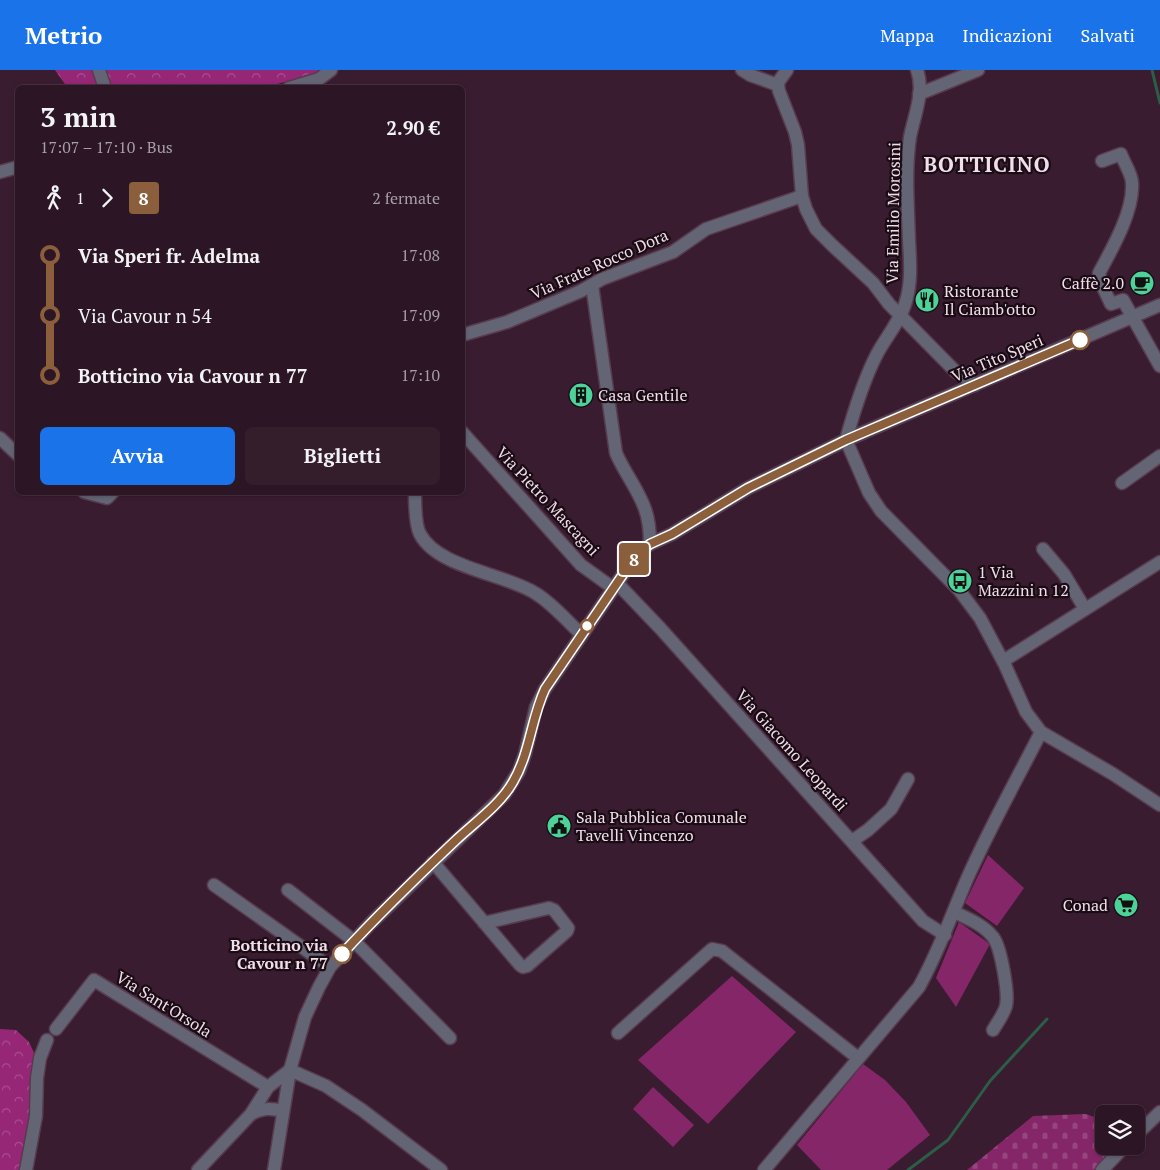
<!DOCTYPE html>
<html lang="it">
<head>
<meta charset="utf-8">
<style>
  body { margin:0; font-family:"PT Serif",serif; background:#341e2c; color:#f1f3f6; height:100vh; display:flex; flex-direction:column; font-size:19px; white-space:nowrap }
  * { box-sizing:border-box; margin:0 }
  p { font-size:16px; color:#a69fa6 }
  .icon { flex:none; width:28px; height:28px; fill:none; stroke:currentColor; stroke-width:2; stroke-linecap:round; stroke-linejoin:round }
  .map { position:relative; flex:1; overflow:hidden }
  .panel { position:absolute; left:15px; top:15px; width:450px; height:410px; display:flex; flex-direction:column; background:#2c1524; border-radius:8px; box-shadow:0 1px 4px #0004,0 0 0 1px #483441 }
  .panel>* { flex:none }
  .badge { padding:0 10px; border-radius:4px; font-size:18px; line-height:32px }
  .buttons { position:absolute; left:1095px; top:1035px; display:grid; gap:10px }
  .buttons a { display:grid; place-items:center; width:50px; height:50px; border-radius:8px; background:#2c1524; box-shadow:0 1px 4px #0004,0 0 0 1px #483441; font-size:25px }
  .map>.badge { position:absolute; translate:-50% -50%; box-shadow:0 0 0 2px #fff }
  .legs { display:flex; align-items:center; gap:8px; height:55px; padding:0 25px; font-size:16px }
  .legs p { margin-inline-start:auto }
  .head { display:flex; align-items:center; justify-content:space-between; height:85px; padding:0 25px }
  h1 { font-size:28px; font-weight:700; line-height:38px }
  .cta { display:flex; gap:10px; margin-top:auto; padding:10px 25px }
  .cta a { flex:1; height:58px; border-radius:8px; background:#1a73e8; color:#fff; font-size:20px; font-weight:700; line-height:58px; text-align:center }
  .cta a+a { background:#341e2c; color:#f1f3f6 }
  ul { padding:0 25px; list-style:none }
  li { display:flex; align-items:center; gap:18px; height:60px; font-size:19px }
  li i { display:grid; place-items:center; width:8px; height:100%; margin:0 6px; background:currentColor }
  li i::after { content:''; width:12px; height:12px; margin:-6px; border:4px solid; border-radius:50%; background:#2c1524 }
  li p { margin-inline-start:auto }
  li:first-child i { background:linear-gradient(#0000 50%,currentColor 0) }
  li:last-child i { background:linear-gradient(currentColor 50%,#0000 0) }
  header { display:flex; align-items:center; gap:30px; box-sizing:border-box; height:70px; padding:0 25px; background:#1a73e8; color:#fff }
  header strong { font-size:24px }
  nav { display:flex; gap:28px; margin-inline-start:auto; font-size:18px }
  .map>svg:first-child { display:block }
  .green { fill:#842668 }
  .forest { fill:url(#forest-crowns) }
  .cemetery { fill:url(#cemetery-stones) }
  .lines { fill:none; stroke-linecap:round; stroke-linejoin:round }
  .stream { stroke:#2b5e46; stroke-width:3 }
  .minor-casing { stroke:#573b4e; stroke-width:15 }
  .minor { stroke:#636474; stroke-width:12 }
  .line-1-casing { stroke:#fff; stroke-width:11 }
  .line-1 { stroke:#8b5e3c; stroke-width:8 }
  .stop-1-dot { fill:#fff; stroke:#8b5e3c; stroke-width:2.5 }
  .labels { text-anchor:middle; stroke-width:4.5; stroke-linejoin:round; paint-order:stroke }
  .street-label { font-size:16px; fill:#f2ddea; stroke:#190c14 }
  .poi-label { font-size:16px; fill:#f2ddea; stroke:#190c14; text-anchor:start }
  .stop-label { font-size:16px; font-weight:bold; fill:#f2ddea; stroke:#190c14; text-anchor:end }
  .district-label { font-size:21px; font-weight:bold; letter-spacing:1px; fill:#f2ddea; stroke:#190c14 }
</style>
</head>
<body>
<header>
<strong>Metrio</strong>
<nav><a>Mappa</a><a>Indicazioni</a><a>Salvati</a></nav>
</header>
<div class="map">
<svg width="1160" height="1100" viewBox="0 0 1160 1100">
  <defs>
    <pattern id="forest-crowns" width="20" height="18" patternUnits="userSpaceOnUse" patternTransform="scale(1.25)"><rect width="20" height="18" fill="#962676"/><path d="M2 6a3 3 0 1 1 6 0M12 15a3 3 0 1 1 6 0" fill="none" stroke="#aa4f90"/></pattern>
    <pattern id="cemetery-stones" width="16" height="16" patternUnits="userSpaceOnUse" patternTransform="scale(1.25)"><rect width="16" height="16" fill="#842668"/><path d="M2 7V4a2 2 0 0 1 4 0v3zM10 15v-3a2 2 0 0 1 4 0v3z" fill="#96457e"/></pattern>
  </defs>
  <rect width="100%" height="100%" fill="#3a1c30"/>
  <g class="green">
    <path d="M988 785 1024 818 997 856 965 833Z"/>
    <path d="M959 852 990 874 956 937 936 908Z"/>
    <path d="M732 906 796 962 708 1054 638 990Z"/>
    <path d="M863 994 885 1010 906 1032 930 1065 887 1100H821L797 1075Z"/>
    <path d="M653 1017 694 1055 673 1077 633 1039Z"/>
  </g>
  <g class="forest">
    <path d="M55 0H322L317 4 273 15 255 18 67 17Z"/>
    <path d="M0 959 16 960 29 972 36 987 31 1047 20 1100H0Z"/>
  </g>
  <path class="cemetery" d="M1085 1044C1108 1050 1104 1056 1104 1076H1116L1094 1100H967L1033 1046Z"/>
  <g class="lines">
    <g class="stream">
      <path d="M1152 0 1160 33"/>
      <path d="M908 1100 948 1070 990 1011 1047 949"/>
    </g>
    <defs>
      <g id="minor">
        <path d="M99 0 105 18"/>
        <path d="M742 0 750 5 778 15"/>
        <path d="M778 15 779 21 795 62 798 75 802 126 806 139 816 159 832 175 873 213 889 234 955 301 975 315"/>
        <path d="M778 15 779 11 787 0"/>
        <path d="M289 18 319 9 331 0"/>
        <path d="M919 24 978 0"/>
        <path d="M1102 91 1121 84C1124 93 1132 104 1132 113 1134 141 1112 179 1099 203L1102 215 1111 234 1123 230 1160 296"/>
        <path d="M0 102 18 97"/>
        <path d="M592 215 616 383C624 402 638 419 645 439 649 450 650 462 650 474"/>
        <path d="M462 265 507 252 581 221 602 209 673 182 706 159 802 126"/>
        <path d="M462 362 581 495 613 518"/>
        <path d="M0 368 18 385"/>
        <path d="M846 370 869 423 881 441 959 520 980 548 1005 595 1026 642 1041 662 1113 704 1160 735"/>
        <path d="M846 370C854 341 863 311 877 284 886 267 901 250 906 231 912 211 910 191 909 170 908 137 905 101 910 67 914 46 925 22 917 0"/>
        <path d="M1122 413 1160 386"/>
        <path d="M84 422 107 428 113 422"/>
        <path d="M415 422C415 433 415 455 420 464 438 498 503 503 535 523 552 533 567 551 581 564"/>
        <path d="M1043 479 1064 504 1085 539"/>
        <path d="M617 513 660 558 923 851 945 865"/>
        <path d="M1003 591 1160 492"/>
        <path d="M852 771 868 760 891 739 908 709"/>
        <path d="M433 792 520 895 523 897 527 896 567 861 568 858 554 840 549 838 484 853"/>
        <path d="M214 815 330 897"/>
        <path d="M288 820 354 871 450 968"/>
        <path d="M954 842C967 848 984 855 993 867 1001 877 1009 924 1006 936 1004 944 997 953 993 960"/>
        <path d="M56 959 94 910 268 1017"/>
        <path d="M618 963 712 879 722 881 858 988"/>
        <path d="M290 1000 326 1016 362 1040 441 1100"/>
        <path d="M251 1044C263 1038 270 1038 283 1041"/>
        <path d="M1136 1065 1160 1042"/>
        <path d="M26 1100 36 1046 37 1008 40 988 47 970"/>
        <path d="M198 1100 251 1044 268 1017 290 1000"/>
        <path d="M274 1100 290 1000 305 947 319 917 330 897 371 853 504 725 519 701 525 684 536 637 545 619 630 494 640 482 650 474 672 464 748 418 846 370 1160 235"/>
        <path d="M764 1100 919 917C939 881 951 846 967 809 989 759 1016 711 1041 662"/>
        <path d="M1102 1100 1125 1076"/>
      </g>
    </defs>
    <use href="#minor" class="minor-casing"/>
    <use href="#minor" class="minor"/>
  </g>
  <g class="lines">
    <defs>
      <path id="line-1" d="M342 884C378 845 416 808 455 771 474 753 500 735 513 712 530 683 531 649 545 619L630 494 640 482 650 474 672 464 748 418 846 370 1080 270"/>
    </defs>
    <use href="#line-1" class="line-1-casing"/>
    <use href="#line-1" class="line-1"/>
  </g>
  <defs>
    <symbol id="cafe-disc" viewBox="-11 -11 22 22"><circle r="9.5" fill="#4dd39a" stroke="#190c14"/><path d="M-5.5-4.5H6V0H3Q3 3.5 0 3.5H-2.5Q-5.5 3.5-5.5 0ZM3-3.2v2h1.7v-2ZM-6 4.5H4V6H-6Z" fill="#111"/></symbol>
    <symbol id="restaurant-disc" viewBox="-11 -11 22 22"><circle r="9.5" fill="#4dd39a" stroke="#190c14"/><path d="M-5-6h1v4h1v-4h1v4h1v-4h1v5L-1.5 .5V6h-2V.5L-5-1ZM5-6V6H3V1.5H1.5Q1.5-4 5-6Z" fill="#111"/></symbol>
    <symbol id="building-disc" viewBox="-11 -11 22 22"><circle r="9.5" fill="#4dd39a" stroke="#190c14"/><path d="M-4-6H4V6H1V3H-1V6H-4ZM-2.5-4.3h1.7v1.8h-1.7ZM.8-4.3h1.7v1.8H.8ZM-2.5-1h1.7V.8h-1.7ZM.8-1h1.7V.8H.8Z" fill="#111"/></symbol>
    <symbol id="bus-disc" viewBox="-11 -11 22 22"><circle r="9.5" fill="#4dd39a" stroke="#190c14"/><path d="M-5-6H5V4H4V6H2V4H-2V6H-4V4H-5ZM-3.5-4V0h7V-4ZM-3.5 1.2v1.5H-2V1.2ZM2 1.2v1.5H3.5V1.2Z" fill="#111"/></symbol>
    <symbol id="civic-disc" viewBox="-11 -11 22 22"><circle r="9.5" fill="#4dd39a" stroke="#190c14"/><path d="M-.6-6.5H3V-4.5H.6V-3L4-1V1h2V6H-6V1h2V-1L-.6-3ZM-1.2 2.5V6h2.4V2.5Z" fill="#111"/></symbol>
    <symbol id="supermarket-disc" viewBox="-11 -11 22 22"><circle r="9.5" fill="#4dd39a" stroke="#190c14"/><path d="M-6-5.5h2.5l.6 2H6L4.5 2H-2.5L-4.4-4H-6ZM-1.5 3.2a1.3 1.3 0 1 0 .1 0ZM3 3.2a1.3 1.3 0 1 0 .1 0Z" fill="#111"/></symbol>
  </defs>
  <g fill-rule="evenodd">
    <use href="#cafe-disc" x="1128" y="199" width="28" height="28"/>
    <use href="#restaurant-disc" x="913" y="216" width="28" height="28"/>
    <use href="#building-disc" x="567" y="311" width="28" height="28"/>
    <use href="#bus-disc" x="946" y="497" width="28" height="28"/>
    <use href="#civic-disc" x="545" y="742" width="28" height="28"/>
    <use href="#supermarket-disc" x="1112" y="821" width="28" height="28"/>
  </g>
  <g class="stop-1-dot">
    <circle cx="1080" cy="270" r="9"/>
    <circle cx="587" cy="556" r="6"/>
    <circle cx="342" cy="884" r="9"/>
  </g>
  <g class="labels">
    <g class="street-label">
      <text transform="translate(893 143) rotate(-89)" y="6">Via Emilio Morosini</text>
      <text transform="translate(599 194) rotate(-24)" y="6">Via Frate Rocco Dora</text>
      <text transform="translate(997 288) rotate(-23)" y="6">Via Tito Speri</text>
      <text transform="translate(548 431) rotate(47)" y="6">Via Pietro Mascagni</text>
      <text transform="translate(792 680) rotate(48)" y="6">Via Giacomo Leopardi</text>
      <text transform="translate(164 934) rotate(32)" y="6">Via Sant'Orsola</text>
    </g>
    <g class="poi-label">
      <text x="1124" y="219" text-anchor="end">Caffè 2.0</text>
      <text x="944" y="227">Ristorante<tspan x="944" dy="18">Il Ciamb'otto</tspan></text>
      <text x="598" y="331">Casa Gentile</text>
      <text x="978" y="508">1 Via<tspan x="978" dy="18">Mazzini n 12</tspan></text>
      <text x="576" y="753">Sala Pubblica Comunale<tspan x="576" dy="18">Tavelli Vincenzo</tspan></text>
      <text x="1108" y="841" text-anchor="end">Conad</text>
    </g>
    <g class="stop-label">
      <text x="328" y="881">Botticino via<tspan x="328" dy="18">Cavour n 77</tspan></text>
    </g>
    <g class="district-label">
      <text x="987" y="102">BOTTICINO</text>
    </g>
  </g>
</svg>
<div class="buttons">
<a><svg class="icon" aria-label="layers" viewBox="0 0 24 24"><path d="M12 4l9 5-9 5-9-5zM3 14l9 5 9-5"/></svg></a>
</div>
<b class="badge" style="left:634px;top:489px;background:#8b5e3c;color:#fff">8</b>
<section class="panel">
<div class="head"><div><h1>3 min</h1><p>17:07 – 17:10 · Bus</p></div><b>2.90 €</b></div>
<div class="legs"><svg class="icon" aria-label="walk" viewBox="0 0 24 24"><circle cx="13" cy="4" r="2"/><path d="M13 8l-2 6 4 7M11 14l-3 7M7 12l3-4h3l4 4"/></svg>1<svg class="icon" aria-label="forward" viewBox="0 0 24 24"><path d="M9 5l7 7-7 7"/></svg><b class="badge" style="background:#8b5e3c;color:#fff">8</b><p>2 fermate</p></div>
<ul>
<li><i style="color:#8b5e3c"></i><b>Via Speri fr. Adelma</b><p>17:08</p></li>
<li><i style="color:#8b5e3c"></i><span>Via Cavour n 54</span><p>17:09</p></li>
<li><i style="color:#8b5e3c"></i><b>Botticino via Cavour n 77</b><p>17:10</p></li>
</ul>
<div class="cta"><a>Avvia</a><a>Biglietti</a></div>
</section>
</div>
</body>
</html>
